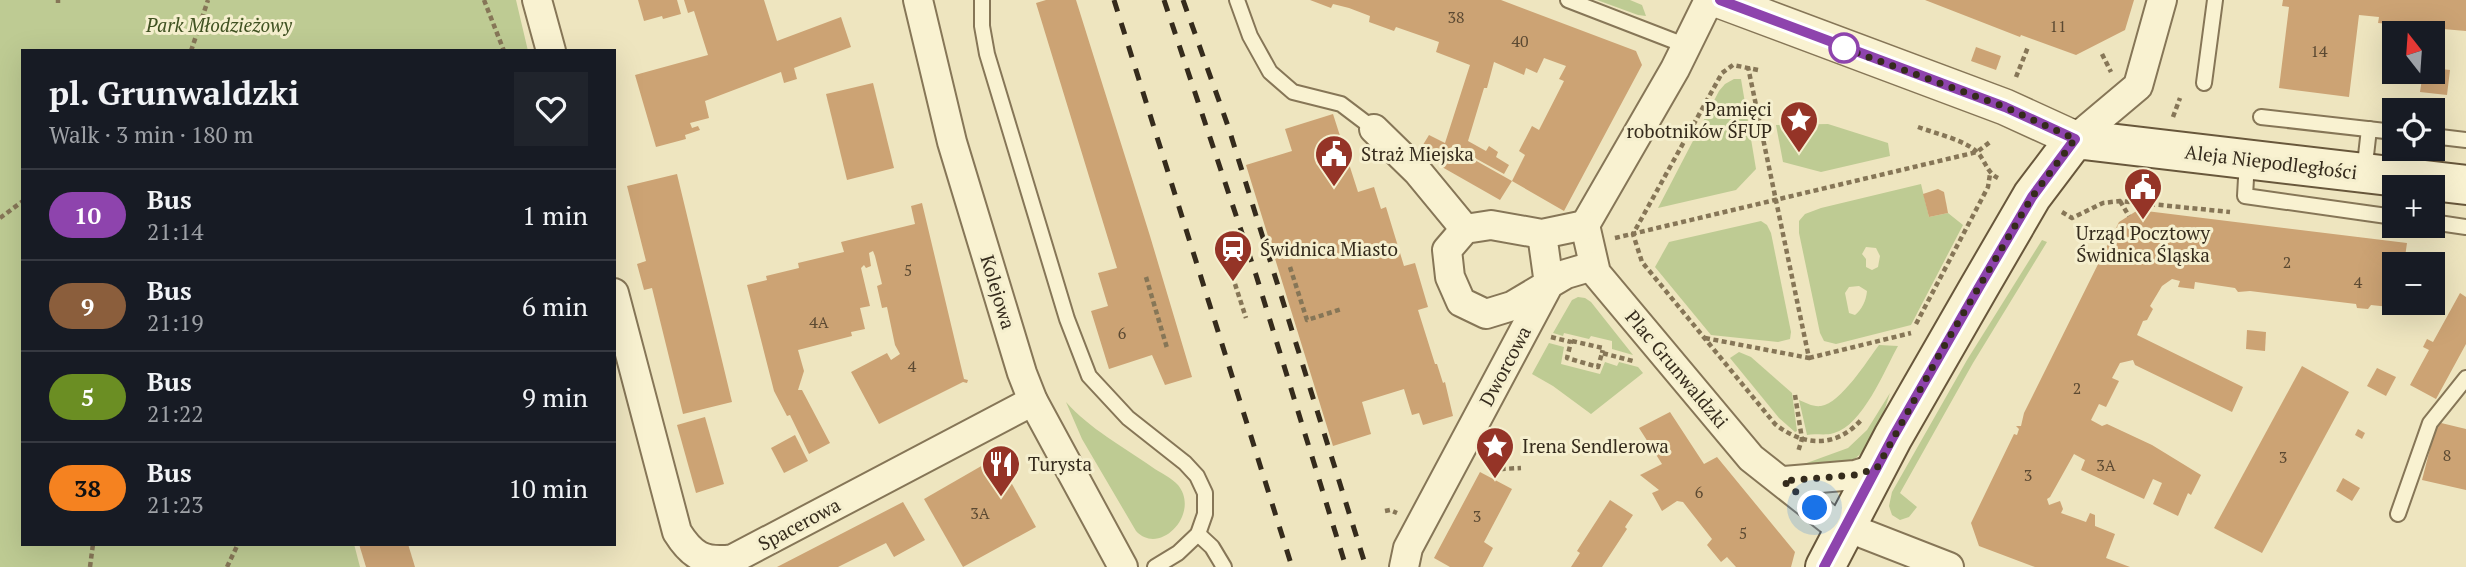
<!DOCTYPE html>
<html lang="en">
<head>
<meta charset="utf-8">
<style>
  body { margin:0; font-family:"PT Serif",serif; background:#20242c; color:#f1f3f6; height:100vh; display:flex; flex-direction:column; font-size:26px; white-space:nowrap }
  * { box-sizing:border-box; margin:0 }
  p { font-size:23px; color:#9ea1a6 }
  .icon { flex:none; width:38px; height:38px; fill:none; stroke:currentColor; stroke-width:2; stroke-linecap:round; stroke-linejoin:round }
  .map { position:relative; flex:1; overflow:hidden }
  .panel { position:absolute; left:21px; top:49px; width:595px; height:497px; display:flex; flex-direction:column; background:#171b24; border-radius:0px; box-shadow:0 7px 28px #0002 }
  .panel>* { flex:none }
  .badge { padding:0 14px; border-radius:23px; font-size:24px; line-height:46px }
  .needle { width:46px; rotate:343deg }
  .fabs { position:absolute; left:2382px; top:21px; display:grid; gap:14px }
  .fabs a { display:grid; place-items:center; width:63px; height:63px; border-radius:0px; background:#171b24; box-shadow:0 7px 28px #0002; font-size:35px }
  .you { position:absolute; width:35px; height:35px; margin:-18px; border:5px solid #fff; border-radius:50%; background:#1a73e8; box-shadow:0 0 0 10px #1a73e833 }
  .map>.badge { position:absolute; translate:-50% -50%; box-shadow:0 0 0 4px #fff }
  .round { display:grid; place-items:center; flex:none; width:74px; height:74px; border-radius:0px; background:#20242c }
  .overview { display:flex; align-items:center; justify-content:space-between; height:119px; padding:0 28px }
  h1 { font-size:33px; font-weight:700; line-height:52px }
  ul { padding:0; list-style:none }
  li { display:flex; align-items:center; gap:21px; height:91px; padding:0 28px; border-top:2px solid #363941 }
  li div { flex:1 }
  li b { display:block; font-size:26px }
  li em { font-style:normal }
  li .badge { min-width:77px; font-weight:700; text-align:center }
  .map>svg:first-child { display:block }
  .green { fill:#becb93; fill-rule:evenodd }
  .building { fill:#cca374; fill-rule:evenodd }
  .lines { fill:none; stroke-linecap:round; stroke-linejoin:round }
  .service-casing { stroke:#867657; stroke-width:18 }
  .minor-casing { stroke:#867657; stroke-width:32 }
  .tertiary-casing { stroke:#867657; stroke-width:38 }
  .secondary-casing { stroke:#68573b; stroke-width:42 }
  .path { stroke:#867657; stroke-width:4.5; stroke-dasharray:5 3.5; stroke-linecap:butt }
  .service { stroke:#f9f2d1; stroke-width:14 }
  .minor { stroke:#f9f2d1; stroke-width:28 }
  .tertiary { stroke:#f9f2d1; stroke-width:35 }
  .secondary { stroke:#f9f2d1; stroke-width:38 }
  .rail { stroke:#352b1c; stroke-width:5; stroke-dasharray:12 12; stroke-linecap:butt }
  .line-casing { stroke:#fff; stroke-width:16 }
  .line { stroke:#8e44ad; stroke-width:10 }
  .walk { stroke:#352b1c; stroke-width:7; stroke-dasharray:0 12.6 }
  .stop-dot { fill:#fff; stroke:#8e44ad; stroke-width:3.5 }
  .labels { text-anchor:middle; stroke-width:6; stroke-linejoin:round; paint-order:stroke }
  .number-label { font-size:16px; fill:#5b4932 }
  .park-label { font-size:19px; font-style:italic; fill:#405222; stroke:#f5efce }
  .poi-label { font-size:19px; fill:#352b1c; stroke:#f5efce; text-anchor:start }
  .street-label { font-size:19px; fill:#352b1c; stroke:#f5efce }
</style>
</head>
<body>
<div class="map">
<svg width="2466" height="567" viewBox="0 0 2466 567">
  <rect width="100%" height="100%" fill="#eee5bf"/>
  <g class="green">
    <path d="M0 0H516L528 51H23V544H354L360 567H0Z"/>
    <path d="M1597 0H1630L1642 5 1646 16 1638 15Z"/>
    <path d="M1734 79H1741L1756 169 1736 190 1658 208 1719 91 1725 84Z"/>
    <path d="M1828 124 1888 143 1890 156 1821 172 1783 162 1776 125Z"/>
    <path d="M1921 184 1929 217 1948 213 1963 225 1911 325 1836 344 1824 341 1820 333 1799 233V221L1805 214 1821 208ZM1866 247 1876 248 1880 256 1878 267 1872 270 1866 267V259L1862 254ZM1859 286 1867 291C1866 301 1862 309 1855 315L1849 313 1845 293 1849 287Z"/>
    <path d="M1761 221 1767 225 1771 233 1791 332 1790 339 1778 342 1711 335 1655 267 1669 242Z"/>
    <path d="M2042 240 2047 242 1973 363 1900 493 1917 507 1909 517 1900 520 1892 515 1889 506 1892 492 1967 360Z"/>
    <path d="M1578 297 1585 298 1591 302 1633 355 1612 349V341L1591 336 1589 339 1564 333 1563 336 1553 333 1572 300Z"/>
    <path d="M1549 343 1564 347 1561 364 1600 374 1605 362 1617 366 1619 362 1638 367 1643 373 1591 414 1553 386 1532 374Z"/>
    <path d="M1879 345 1898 346C1884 371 1863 425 1834 433 1825 436 1815 433 1807 435L1799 400C1806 403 1813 407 1821 406 1841 403 1867 361 1879 345Z"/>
    <path d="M1739 352 1751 357 1792 393 1797 431 1795 432 1779 418 1730 358Z"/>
    <path d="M1890 393C1875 440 1863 477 1804 464L1848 448 1867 430Z"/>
    <path d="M1066 402C1090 429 1122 446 1152 467 1159 472 1172 478 1178 485 1201 513 1160 557 1136 531L1082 439Z"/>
  </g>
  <g class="building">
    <path d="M638 0H677L681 14 663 19 662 16 644 21Z"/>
    <path d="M684 0H764L777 41 841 17 851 47 794 68 797 79 784 83 781 72 705 101 709 118 690 123 692 128 698 126 700 130 685 135 686 139 656 147 635 75 708 55 694 11 688 13Z"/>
    <path d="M1046 0H1076L1150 236 1192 377 1165 385 1152 355 1109 369 1091 311 1108 306 1098 273 1117 268 1036 3Z"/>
    <path d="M1310 0H1501L1636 51 1642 65 1564 211 1512 181 1500 200 1442 167 1453 148 1451 147 1440 165 1418 153 1429 135 1445 143 1470 65 1436 52 1439 42 1396 27 1394 31 1369 22 1370 16 1349 8 1333 4 1331 8ZM1544 58 1566 66 1559 79 1564 81 1539 130 1532 126 1519 151 1525 155 1512 181 1464 154V152L1504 174 1509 165 1496 157 1498 152 1489 146 1486 151 1468 141 1484 88H1487L1494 62 1524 75 1526 68 1537 73Z"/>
    <path d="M1925 0H2134L2125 30 2076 55 2021 35 2020 37Z"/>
    <path d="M2283 0H2466V31L2443 29 2444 23 2425 22 2424 27 2378 23 2379 17 2359 15 2349 97 2279 88 2289 7 2282 6Z"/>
    <path d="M1976 47 2001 56 1996 70 1971 61Z"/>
    <path d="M2432 68 2450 70 2447 95 2420 92 2423 72H2432Z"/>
    <path d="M873 83 894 168 847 180 826 94Z"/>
    <path d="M1333 114 1358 192 1374 187 1381 209 1386 207 1404 266 1415 263 1428 307 1418 310 1435 364H1437L1443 383 1445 382 1453 416 1423 425 1419 413 1412 415 1404 389 1362 402 1371 434 1333 446 1246 165 1292 151 1285 129Z"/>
    <path d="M677 174 732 402 683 414 652 288 644 290 637 264 646 261 627 186Z"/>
    <path d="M1938 189 1944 192 1948 213 1929 217 1923 194Z"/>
    <path d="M922 203 964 379 968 380 967 383 963 382 879 424 851 372 887 353 891 360 900 354 895 345 887 307 882 308 877 286 882 284 875 256 873 251 869 253 871 266 866 268 864 265 861 268 870 306 860 308 865 329 851 332 852 336 798 350 804 371 798 390H802L830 443 809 454 790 415 787 416 774 391 747 285 767 280 766 276 799 268 798 263 844 252 841 242 915 224 911 206Z"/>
    <path d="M2138 210 2407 243 2404 264H2394V303H2400L2399 308 2371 305 2368 309 2357 308 2356 304 2250 291 2238 292 2235 288 2195 282 2194 289 2178 287 2180 281 2172 279 2162 286 2150 306 2153 309 2147 320 2143 321 2137 335 2243 387 2232 412 2135 365 2133 360 2120 363 2112 378 2119 381 2106 407 2099 404 2091 420 2102 426 2107 424 2152 445 2201 475 2191 495 2188 493 2178 516 2153 504 2162 483 2153 479 2144 499 2081 470 2085 460 2074 454 2050 497 2047 499 2049 505 2060 501 2063 509 2061 513 2086 522 2090 513 2095 515V526L2115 534 2106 558 2130 567H2035L1979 546 1971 523 2014 434 2017 435 2019 429 2016 426H2021L2024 413 2119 222Z"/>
    <path d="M2460 293 2466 297V344L2436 399 2410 385 2429 350 2423 347 2427 339 2433 342Z"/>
    <path d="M2247 330 2266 332 2265 351 2246 349Z"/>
    <path d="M2302 366 2349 392 2262 553 2214 528Z"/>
    <path d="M2377 368 2396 377 2386 396 2367 386Z"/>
    <path d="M1670 412 1704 464 1717 457 1795 552 1791 567H1736L1727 557 1721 562 1707 545 1712 539 1683 502 1677 501 1662 511 1652 493 1659 490 1640 475 1662 464 1639 428Z"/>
    <path d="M705 417 724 484 696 493 677 425Z"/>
    <path d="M2437 422 2466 429V490L2422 480Z"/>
    <path d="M2358 429 2365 433 2362 439 2355 435Z"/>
    <path d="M795 435 808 461 784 473 771 448Z"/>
    <path d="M997 457 1036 527 963 567 924 499Z"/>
    <path d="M1480 472 1512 489 1484 542 1493 548 1483 567H1450L1434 558Z"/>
    <path d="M2343 478 2360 488 2352 501 2336 491Z"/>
    <path d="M1610 500 1633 515 1625 527 1627 529 1602 567H1571L1580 553 1577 551Z"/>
    <path d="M903 502 925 540 894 557 886 543 838 567H777Z"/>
    <path d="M359 544H408L415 567H366Z"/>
  </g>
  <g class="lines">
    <defs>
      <g id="service">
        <path d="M982 0V26L987 54 1067 319 1089 376 1128 418 1185 463 1197 476 1205 493V514L1198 534 1178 553 1155 567"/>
        <path d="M1237 0 1250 36 1270 72 1293 92 1341 104 1374 129"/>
        <path d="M1568 0 1687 46"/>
        <path d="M2204 83 2215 0"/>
        <path d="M2261 117 2394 132"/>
        <path d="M2432 136 2466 140"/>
        <path d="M2247 161 2245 196 2394 217"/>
        <path d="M2364 173 2369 129"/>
        <path d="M2432 222 2466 227"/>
        <path d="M2398 514 2430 423 2466 378"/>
        <path d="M1198 534 1212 547 1224 567"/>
      </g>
      <g id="minor">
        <path d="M537 0 551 51"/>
        <path d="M918 0 952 142 1022 373 1033 401 1123 567"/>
        <path d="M1709 0 1675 69 1585 225 1596 273 1751 458 1831 521 1949 567"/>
        <path d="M1374 129 1418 172 1465 229"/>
        <path d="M2075 139 2138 86 2162 0"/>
        <path d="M1542 234 1549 284 1512 306 1486 314 1461 302 1450 277 1447 250 1465 229 1491 225 1542 234 1585 225"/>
        <path d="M614 293 677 532C692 556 704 563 733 559L1033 401"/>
        <path d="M1784 481 1855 475 1877 468"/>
        <path d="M1404 567 1408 548 1549 284 1566 274 1593 266"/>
      </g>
      <path id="tertiary" d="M1719 0 2005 107 2075 139"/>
      <path id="secondary" d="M1825 567 1893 437 1978 289 2032 196 2075 139 2466 185"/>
    </defs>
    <use href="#service" class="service-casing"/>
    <use href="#minor" class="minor-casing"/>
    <use href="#tertiary" class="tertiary-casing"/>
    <use href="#secondary" class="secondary-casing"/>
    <g class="path">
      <path d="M58 0V3"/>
      <path d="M484 0 504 51"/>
      <path d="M191 51 208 0"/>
      <path d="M2102 54 2111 72"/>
      <path d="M1758 70 1733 65 1722 73 1633 234 1642 262 1775 424C1804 447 1837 448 1862 419"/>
      <path d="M2016 77 2028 47"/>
      <path d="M2173 117 2180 98"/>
      <path d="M1918 127C1934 133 1965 140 1977 152 1986 161 1986 172 1998 178"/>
      <path d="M2120 201 2129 216"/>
      <path d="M2141 202 2150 180"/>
      <path d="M2062 212 2072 218 2103 203 2120 201 2230 212"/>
      <path d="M0 218 23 201"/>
      <path d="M1615 238 1977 152 1990 142"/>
      <path d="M1290 267 1307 320 1342 309"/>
      <path d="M1146 277 1167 348"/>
      <path d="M1235 284 1246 318"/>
      <path d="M1916 324 1988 187 1990 174"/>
      <path d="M1551 337 1571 342 1567 358 1598 367 1602 353 1633 361"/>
      <path d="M1705 338 1809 358 1748 67"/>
      <path d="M1572 341 1603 348 1602 353"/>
      <path d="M1809 358 1911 333"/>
      <path d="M1795 395 1802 439 1798 452"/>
      <path d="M1486 460 1502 469 1521 468"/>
      <path d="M1385 511 1390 510 1397 513"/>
      <path d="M90 567 93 544"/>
      <path d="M227 567 238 544"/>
    </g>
    <use href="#service" class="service"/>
    <use href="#minor" class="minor"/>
    <use href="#tertiary" class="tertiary"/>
    <use href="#secondary" class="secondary"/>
    <g class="rail">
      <path d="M1114 0 1292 567"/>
      <path d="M1164 0 1256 275 1346 567"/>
      <path d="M1183 0 1228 126 1366 567"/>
    </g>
  </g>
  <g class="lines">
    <defs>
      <path id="line" d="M1720 0 2005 107 2075 139 2032 197 1978 289 1893 437 1824 567"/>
    </defs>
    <use href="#line" class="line-casing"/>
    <use href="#line" class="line"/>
    <path class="walk" d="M1815 508 1783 481 1855 475 1877 468 1943 348 2032 197 2075 139 2005 107 1844 48"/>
  </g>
  <defs>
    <symbol id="sight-pin" viewBox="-11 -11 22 30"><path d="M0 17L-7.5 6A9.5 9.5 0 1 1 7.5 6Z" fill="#953427" stroke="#f5efce"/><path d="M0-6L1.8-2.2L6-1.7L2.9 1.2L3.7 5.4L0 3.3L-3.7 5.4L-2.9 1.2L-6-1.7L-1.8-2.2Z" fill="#fff"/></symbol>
    <symbol id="civic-pin" viewBox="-11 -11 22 30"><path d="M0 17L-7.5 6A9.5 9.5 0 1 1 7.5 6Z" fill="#953427" stroke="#f5efce"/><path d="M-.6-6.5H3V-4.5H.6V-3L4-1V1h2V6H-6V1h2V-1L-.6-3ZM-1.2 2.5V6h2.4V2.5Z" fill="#fff"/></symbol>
    <symbol id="station-pin" viewBox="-11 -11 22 30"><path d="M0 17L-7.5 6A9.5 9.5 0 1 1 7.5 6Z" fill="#953427" stroke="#f5efce"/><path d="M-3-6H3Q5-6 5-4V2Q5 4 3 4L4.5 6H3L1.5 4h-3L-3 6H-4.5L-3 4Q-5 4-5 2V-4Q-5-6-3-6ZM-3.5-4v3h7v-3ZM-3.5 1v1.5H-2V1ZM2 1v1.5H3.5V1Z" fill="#fff"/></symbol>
    <symbol id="restaurant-pin" viewBox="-11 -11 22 30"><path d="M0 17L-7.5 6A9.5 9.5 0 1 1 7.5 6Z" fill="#953427" stroke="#f5efce"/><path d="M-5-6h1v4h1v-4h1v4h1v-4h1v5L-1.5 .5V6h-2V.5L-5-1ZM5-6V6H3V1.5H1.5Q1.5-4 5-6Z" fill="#fff"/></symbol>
  </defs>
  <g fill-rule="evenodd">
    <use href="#sight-pin" x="1777" y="98" width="44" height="60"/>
    <use href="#civic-pin" x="1312" y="132" width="44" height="60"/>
    <use href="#civic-pin" x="2121" y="165" width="44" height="60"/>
    <use href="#station-pin" x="1211" y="227" width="44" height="60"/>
    <use href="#sight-pin" x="1473" y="424" width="44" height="60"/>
    <use href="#restaurant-pin" x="979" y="442" width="44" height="60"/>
  </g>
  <circle class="stop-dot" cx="1844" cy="48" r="14"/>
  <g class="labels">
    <g class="number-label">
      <text x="1456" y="23">38</text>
      <text x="2058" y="32">11</text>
      <text x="1520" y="47">40</text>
      <text x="2319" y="57">14</text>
      <text x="2287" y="268">2</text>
      <text x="908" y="276">5</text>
      <text x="2358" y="288">4</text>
      <text x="819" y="328">4A</text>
      <text x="1122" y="339">6</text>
      <text x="912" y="372">4</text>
      <text x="2077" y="394">2</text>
      <text x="2447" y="461">8</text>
      <text x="2283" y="463">3</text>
      <text x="2106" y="471">3A</text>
      <text x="2028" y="481">3</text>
      <text x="1699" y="498">6</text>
      <text x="980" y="519">3A</text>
      <text x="1477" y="522">3</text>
      <text x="1743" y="539">5</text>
    </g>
    <g class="park-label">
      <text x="219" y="32">Park Młodzieżowy</text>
    </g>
    <g class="poi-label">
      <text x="1772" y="116" text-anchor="end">Pamięci<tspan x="1772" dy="22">robotników ŚFUP</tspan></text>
      <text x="1361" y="161">Straż Miejska</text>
      <text x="2143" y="240" text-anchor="middle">Urząd Pocztowy<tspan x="2143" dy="22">Świdnica Śląska</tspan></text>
      <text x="1260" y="256">Świdnica Miasto</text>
      <text x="1522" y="453">Irena Sendlerowa</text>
      <text x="1028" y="471">Turysta</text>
    </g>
    <g class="street-label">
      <text transform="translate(2271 162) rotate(7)" y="7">Aleja Niepodległości</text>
      <text transform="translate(998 292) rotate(73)" y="7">Kolejowa</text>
      <text transform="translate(1505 366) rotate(-62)" y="7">Dworcowa</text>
      <text transform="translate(1677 369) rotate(50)" y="7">Plac Grunwaldzki</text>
      <text transform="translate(799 524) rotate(-28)" y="7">Spacerowa</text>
    </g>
  </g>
</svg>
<div class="fabs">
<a><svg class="needle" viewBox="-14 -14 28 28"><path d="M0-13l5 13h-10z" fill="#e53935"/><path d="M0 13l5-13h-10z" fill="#9ea1a6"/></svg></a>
<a><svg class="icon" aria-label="locate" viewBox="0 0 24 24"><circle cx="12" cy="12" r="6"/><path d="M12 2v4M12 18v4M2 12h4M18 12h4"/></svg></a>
<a>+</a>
<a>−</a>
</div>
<div class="you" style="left:1815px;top:508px"></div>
<section class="panel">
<div class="overview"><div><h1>pl. Grunwaldzki</h1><p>Walk · 3 min · 180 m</p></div><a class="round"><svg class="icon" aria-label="heart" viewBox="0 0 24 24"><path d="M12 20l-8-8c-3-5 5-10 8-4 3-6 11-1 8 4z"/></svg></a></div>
<ul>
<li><span class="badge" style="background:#8e44ad;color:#fff">10</span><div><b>Bus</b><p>21:14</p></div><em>1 min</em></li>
<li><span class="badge" style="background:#8b5e3c;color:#fff">9</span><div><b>Bus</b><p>21:19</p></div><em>6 min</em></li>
<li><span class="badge" style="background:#6b8e23;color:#fff">5</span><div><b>Bus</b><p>21:22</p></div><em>9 min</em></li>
<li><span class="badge" style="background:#f58220;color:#111">38</span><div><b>Bus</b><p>21:23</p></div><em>10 min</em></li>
</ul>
</section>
</div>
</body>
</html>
